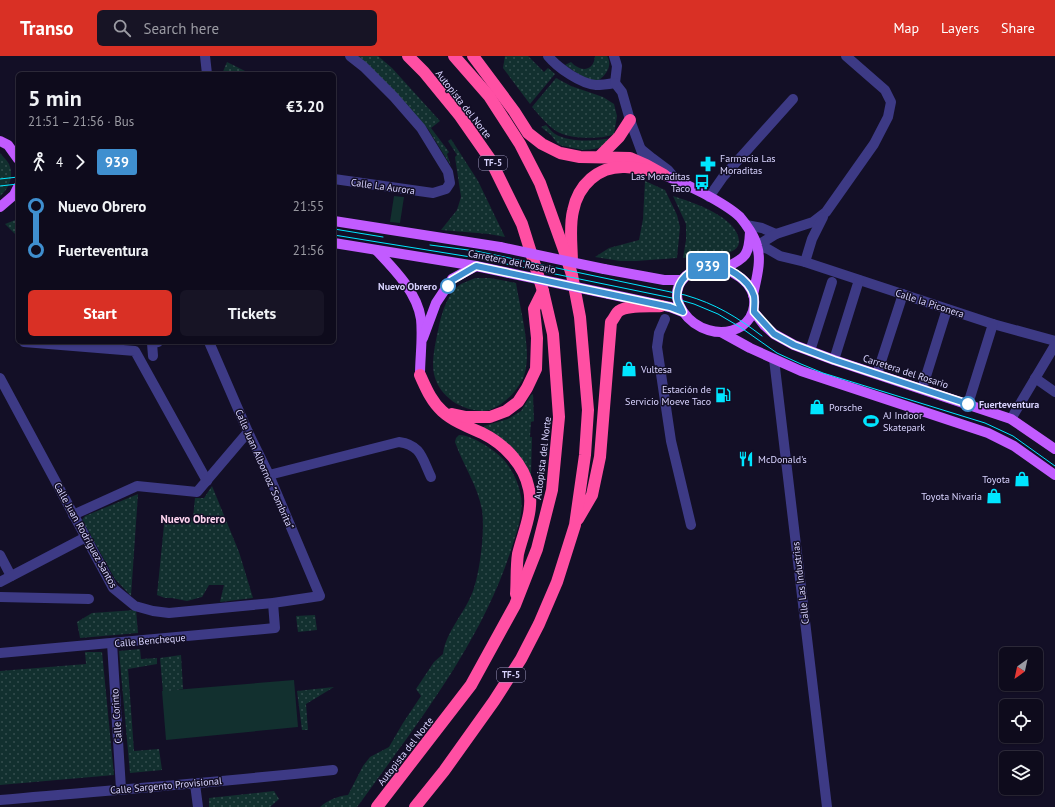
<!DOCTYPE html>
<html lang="en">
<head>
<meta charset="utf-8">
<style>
  body { margin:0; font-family:"PT Sans",sans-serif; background:#171425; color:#f1f3f6; height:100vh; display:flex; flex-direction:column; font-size:15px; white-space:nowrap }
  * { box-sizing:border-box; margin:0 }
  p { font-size:13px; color:#9b9ba3 }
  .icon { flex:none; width:22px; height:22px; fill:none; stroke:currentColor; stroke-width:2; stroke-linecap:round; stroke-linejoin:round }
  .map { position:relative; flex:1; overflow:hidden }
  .sheet { position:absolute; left:16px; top:16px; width:320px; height:272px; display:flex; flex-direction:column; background:#0e0b1c; border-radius:6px; box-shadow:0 1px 3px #0004,0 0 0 1px #2e2b3b }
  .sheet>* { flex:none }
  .badge { padding:0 8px; border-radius:3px; font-size:14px; line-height:26px }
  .needle { width:26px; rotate:213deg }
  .buttons { position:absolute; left:999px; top:591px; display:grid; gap:8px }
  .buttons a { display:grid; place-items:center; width:44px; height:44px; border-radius:6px; background:#0e0b1c; box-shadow:0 1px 3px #0004,0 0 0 1px #2e2b3b; font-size:20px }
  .map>.badge { position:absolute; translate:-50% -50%; box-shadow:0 0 0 2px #fff }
  .legs { display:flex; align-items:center; gap:6px; height:44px; padding:0 12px; font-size:13px }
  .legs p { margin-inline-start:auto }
  .overview { display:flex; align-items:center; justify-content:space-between; height:68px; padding:0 12px }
  h1 { font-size:22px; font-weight:800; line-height:30px }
  .primary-button { display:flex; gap:8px; margin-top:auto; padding:8px 12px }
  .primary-button a { flex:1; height:46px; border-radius:6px; background:#d93025; color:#fff; font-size:16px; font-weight:800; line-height:46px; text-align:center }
  .primary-button a+a { background:#171425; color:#f1f3f6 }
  ul { padding:0 12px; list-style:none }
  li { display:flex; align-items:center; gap:14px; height:44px; font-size:15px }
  li i { display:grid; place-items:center; width:6px; height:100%; margin:0 5px; background:currentColor }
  li i::after { content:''; width:10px; height:10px; margin:-5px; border:3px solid; border-radius:50%; background:#0e0b1c }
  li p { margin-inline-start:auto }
  li:first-child i { background:linear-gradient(#0000 50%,currentColor 0) }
  li:last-child i { background:linear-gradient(currentColor 50%,#0000 0) }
  header { display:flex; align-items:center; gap:24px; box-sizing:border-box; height:56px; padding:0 20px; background:#d93025; color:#fff }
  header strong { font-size:19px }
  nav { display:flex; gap:22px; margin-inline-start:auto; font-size:14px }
  .search { width:280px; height:36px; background:#171425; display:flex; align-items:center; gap:10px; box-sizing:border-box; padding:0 14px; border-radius:6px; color:#9b9ba3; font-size:15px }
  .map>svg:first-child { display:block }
  .green { fill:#12302f }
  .garden { fill:url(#garden-dots) }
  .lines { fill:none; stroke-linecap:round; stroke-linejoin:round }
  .minor { stroke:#3d3a85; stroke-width:10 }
  .major { stroke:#c25bff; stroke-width:10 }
  .highway { stroke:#ff4fa3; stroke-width:12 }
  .tram { stroke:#00e5ff; stroke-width:1 }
  .major-bridge { stroke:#c25bff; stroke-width:10 }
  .line-1-casing { stroke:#fff; stroke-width:9 }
  .line-1 { stroke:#3f8fcf; stroke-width:6 }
  .stop-1-dot { fill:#fff; stroke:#3f8fcf; stroke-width:2 }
  .labels { text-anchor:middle; stroke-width:3; stroke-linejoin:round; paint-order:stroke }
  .shield { fill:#130f26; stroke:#9e99be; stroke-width:1 }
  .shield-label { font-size:9px; font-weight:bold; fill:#d9d4ff }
  .street-label { font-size:10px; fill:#d9d4ff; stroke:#130f26 }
  .poi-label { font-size:10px; fill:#d9d4ff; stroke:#130f26; text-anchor:start }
  .stop-label { font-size:10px; font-weight:bold; fill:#d9d4ff; stroke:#130f26; text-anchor:end }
  .neighbourhood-label { font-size:11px; font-weight:bold; fill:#ffd6f0; stroke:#130f26 }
</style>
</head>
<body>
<header>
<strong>Transo</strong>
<div class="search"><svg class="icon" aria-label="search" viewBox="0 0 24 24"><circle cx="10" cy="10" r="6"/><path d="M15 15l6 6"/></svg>Search here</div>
<nav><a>Map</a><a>Layers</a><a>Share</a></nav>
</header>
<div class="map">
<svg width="1055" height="751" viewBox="0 0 1055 751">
  <defs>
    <pattern id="garden-dots" width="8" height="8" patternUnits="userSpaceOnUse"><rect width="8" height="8" fill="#12302f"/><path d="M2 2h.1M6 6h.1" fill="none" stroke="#344d4e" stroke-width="1.8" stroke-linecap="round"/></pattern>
  </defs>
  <rect width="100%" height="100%" fill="#130f26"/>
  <g class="green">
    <path d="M394 140 404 141 400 167 390 166Z"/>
    <path d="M294 624 298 671 166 684 162 635Z"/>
  </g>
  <g class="garden">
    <path d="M356 0H378L392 12 440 65 431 72 449 96 447 98 451 110 428 73Z"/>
    <path d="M505 0H528L544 16 548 12 555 18 530 48 503 12Z"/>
    <path d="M595 0H607C613 10 606 19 598 25 587 25 574 15 565 9L571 6C580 16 594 16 595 0Z"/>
    <path d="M227 6 251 18H222Z"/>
    <path d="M556 22 571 30 603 41 614 48 617 60 614 78C602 84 568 83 556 75 547 69 539 59 532 51Z"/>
    <path d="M546 69C549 72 552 76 555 78 570 87 596 85 612 82L605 90 594 93 583 94 563 90 558 88 551 79 541 71Z"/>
    <path d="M451 83 478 125 505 181 489 178 441 174 457 154 461 141 455 101 457 99 448 85Z"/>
    <path d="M0 97C3 101 7 104 9 108 14 119 10 132 0 140Z"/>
    <path d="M645 125 665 134 677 159 680 171 677 202 636 205H620L595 201 609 192 639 184 643 163Z"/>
    <path d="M673 140C692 146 738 161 739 185 739 193 733 195 727 197L683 202 686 184V168Z"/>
    <path d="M18 163V181L5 168Z"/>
    <path d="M475 222H490L516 227C520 252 530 287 526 312 525 316 524 322 521 326 515 338 498 354 484 355 462 355 439 341 434 318 431 305 436 284 439 270 442 256 448 236 461 228 465 226 471 224 475 222Z"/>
    <path d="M533 338 534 365 531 366 530 381H532L531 419C518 394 507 388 484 373V370L508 363 521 355 531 339Z"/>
    <path d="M459 379C471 379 493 393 501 401 512 412 519 427 521 441 524 458 516 478 511 494 481 587 419 665 363 743L357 751H320C328 744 338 740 348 739L363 710 370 701 389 691 403 667 421 640 416 633 434 606 443 598C446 575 465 557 473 535 480 516 485 475 482 454 478 430 463 409 455 386L456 382Z"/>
    <path d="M212 430 239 496 253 542 220 546 224 529H209L202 541 187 545 172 542H165L157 539 165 459 193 462 195 442H204Z"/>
    <path d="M138 438 131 540 115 523 82 464 85 460Z"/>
    <path d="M136 554 138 577 80 582 77 566 92 557Z"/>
    <path d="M315 559 317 574 298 576 296 560Z"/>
    <path d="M140 593 141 603 157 602V608L128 613 134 695 159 693 162 714 130 717 119 595Z"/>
    <path d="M85 596H102L114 719 0 729V615L86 608Z"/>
    <path d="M181 599 183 633 163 636 160 602Z"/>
    <path d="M334 631 306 648 308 674H302L297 635Z"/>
    <path d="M274 735 279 743 270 751H209V742Z"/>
  </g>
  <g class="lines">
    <g class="minor">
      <path d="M205 0 207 18"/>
      <path d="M548 0C558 12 581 28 596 29 603 29 609 28 615 27"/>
      <path d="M614 0 617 10 615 27"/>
      <path d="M615 27 622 36 630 64 648 113"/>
      <path d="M641 93 652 102 668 114 677 125"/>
      <path d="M334 123 433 137 446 133 450 127 448 116 421 72 394 41 364 11 350 0"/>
      <path d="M709 141 723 121 793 43"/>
      <path d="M746 169 762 172 776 178"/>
      <path d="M757 189 768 193 780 200 805 206 993 268 1055 285"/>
      <path d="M755 191 776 178 813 166 826 156 874 88 888 61 891 46 885 34 846 0"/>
      <path d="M805 206 812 183 823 161"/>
      <path d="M665 263 659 277 657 291 671 385 691 469"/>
      <path d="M24 286 135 295 207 425"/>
      <path d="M810 295 832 226"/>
      <path d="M153 300 152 287 158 286"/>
      <path d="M774 303 827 751"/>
      <path d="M834 304 859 224"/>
      <path d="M877 318 903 238"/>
      <path d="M0 322 113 532 135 550 153 555 169 557 273 547 320 540 269 419 248 376 209 286"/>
      <path d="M1035 322 1055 336"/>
      <path d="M922 333 947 253"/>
      <path d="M968 348 993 268"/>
      <path d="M1011 363 1055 289"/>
      <path d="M269 419 399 386C421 389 422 402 431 421"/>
      <path d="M73 459 137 430 197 436 248 376"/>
      <path d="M0 499 11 520"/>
      <path d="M0 526 86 481"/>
      <path d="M0 541 89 543"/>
      <path d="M112 587 121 733"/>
      <path d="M0 597 275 572 273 547"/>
      <path d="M195 728 198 751"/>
      <path d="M0 744C111 734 222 726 333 714"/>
    </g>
    <g class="major">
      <path d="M0 85 8 89 18 103"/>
      <path d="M664 119C684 127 724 146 740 161 746 168 755 181 757 190 762 205 756 224 753 239"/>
      <path d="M0 151 14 139 18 131"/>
      <path d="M334 165 500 191"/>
      <path d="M334 187 476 210 509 217"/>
      <path d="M376 194C394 213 417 236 421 263 423 282 420 301 420 319"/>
      <path d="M709 210C729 211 757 226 754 250 753 258 749 265 742 270 698 297 640 225 709 210Z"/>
      <path d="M725 212C746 202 749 199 750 176"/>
      <path d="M604 213 664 224H681"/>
      <path d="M609 238 670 251 683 256"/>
      <path d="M754 256 764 269 774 278 794 289 834 304 1011 363 1055 393"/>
      <path d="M721 276 750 292 801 315 988 377 1014 390 1055 419"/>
      <path d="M423 282 436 247 452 223 476 210"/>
    </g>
    <g class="highway">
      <path d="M473 0 514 55 528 77 542 88 560 97 580 101 630 102 646 109 664 119"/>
      <path d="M599 101 619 81 630 64"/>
      <path d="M572 208C572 191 569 171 573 155 578 129 598 110 625 111 632 111 639 113 646 114"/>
      <path d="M420 319C426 332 431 345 442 355 453 365 468 371 482 377 504 388 524 408 529 433 534 455 523 477 518 498 516 511 517 525 516 538"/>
      <path d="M452 358 466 361H490L506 355 518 346 527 332 536 313 537 282 534 253 543 235"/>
      <path d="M578 463 592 439 600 401 611 266C614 263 616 257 619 255 627 249 650 251 661 250"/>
      <path d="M377 751 471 629 515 549 537 493 552 434 559 361 553 278 543 235 522 168 490 103 460 60 424 16 408 0"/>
      <path d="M415 751 444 715 494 645 521 603 539 568 557 526 575 469 585 399 588 354 580 261 572 219 564 194 540 127 520 88 489 40 454 0"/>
    </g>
    <g class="tram">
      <path d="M0 123 18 121"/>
      <path d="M0 130 18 128"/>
      <path d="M334 173 383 181"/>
      <path d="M334 179 477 202 677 243 694 248 718 258 740 271 777 297 801 308 823 317 985 367 1013 380 1055 410"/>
      <path d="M430 189 476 195 685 239C716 248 737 261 762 280"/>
    </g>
    <g class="major-bridge">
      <path d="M500 191 604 213"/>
      <path d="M509 217 609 238"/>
    </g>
  </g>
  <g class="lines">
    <defs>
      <path id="line-1" d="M448 230 452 224 476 210 670 251 683 256C681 251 677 246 677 242 676 224 691 212 708 210 726 208 749 223 754 240 755 246 754 250 754 256L774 278 794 289 834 304 968 348"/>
    </defs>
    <use href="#line-1" class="line-1-casing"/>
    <use href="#line-1" class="line-1"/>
  </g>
  <defs>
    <symbol id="pharmacy-bare" viewBox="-9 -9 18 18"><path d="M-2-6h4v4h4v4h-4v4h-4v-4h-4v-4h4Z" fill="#00e5ff" stroke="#130f26" stroke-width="2.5" paint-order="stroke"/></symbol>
    <symbol id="bus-bare" viewBox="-9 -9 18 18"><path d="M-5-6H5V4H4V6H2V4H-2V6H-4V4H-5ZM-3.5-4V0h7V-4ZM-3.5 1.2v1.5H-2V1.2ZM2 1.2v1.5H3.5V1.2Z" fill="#00e5ff" stroke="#130f26" stroke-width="2.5" paint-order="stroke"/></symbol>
    <symbol id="shop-bare" viewBox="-9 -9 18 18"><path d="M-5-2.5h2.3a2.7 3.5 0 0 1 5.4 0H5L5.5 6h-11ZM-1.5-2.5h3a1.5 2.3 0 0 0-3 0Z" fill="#00e5ff" stroke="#130f26" stroke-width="2.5" paint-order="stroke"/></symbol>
    <symbol id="fuel-bare" viewBox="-9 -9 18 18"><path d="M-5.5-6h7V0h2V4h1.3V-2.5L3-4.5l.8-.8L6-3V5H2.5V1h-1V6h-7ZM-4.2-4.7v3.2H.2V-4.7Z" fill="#00e5ff" stroke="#130f26" stroke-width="2.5" paint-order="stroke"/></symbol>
    <symbol id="stadium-bare" viewBox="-9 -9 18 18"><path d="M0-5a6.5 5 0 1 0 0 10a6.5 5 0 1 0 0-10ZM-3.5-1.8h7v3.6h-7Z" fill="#00e5ff" stroke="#130f26" stroke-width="2.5" paint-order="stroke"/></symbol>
    <symbol id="restaurant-bare" viewBox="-9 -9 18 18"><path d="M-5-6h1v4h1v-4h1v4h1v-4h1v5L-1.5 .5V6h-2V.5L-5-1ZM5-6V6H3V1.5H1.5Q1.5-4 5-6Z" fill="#00e5ff" stroke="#130f26" stroke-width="2.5" paint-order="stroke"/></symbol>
  </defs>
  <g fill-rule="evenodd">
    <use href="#pharmacy-bare" x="697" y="97" width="22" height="22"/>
    <use href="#bus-bare" x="691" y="115" width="22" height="22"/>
    <use href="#shop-bare" x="618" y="302" width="22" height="22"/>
    <use href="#fuel-bare" x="712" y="328" width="22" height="22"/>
    <use href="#shop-bare" x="806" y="340" width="22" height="22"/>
    <use href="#stadium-bare" x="860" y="354" width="22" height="22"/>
    <use href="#restaurant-bare" x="735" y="392" width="22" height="22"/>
    <use href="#shop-bare" x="1011" y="412" width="22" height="22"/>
    <use href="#shop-bare" x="983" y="429" width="22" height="22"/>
  </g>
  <g class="stop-1-dot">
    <circle cx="448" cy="230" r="7"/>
    <circle cx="968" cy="348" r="7"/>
  </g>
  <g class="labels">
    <g class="shield">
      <rect x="479" y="100" width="28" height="14" rx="3"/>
      <rect x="497" y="612" width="28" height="14" rx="3"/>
    </g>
    <g class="shield-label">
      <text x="493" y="110">TF-5</text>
      <text x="511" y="622">TF-5</text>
    </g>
    <g class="street-label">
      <text transform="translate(464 48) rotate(52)" y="4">Autopista del Norte</text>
      <text transform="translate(383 130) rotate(8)" y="4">Calle La Aurora</text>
      <text transform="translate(512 205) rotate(11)" y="4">Carretera del Rosario</text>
      <text transform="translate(930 247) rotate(18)" y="4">Calle la Piconera</text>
      <text transform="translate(906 315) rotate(18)" y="4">Carretera del Rosario</text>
      <text transform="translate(542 402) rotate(-83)" y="4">Autopista del Norte</text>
      <text transform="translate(265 413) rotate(66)" y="4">Calle Juan Albornoz "Sombrita"</text>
      <text transform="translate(86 479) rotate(61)" y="4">Calle Juan Rodríguez Santos</text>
      <text transform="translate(800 527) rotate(-97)" y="4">Calle Las Industrias</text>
      <text transform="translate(150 584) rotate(-5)" y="4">Calle Bencheque</text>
      <text transform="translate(116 660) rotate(-94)" y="4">Calle Corinto</text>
      <text transform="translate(405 695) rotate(-52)" y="4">Autopista del Norte</text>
      <text transform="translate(166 729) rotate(-5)" y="4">Calle Sargento Provisional</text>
    </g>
    <g class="poi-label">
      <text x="720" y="106">Farmacia Las<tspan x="720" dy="12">Moraditas</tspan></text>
      <text x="690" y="124" text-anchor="end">Las Moraditas<tspan x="690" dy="12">Taco</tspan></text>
      <text x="641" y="317">Vultesa</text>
      <text x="711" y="337" text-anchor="end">Estación de<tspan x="711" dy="12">Servicio Moeve Taco</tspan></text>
      <text x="829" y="355">Porsche</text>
      <text x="883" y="363">AJ Indoor<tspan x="883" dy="12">Skatepark</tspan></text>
      <text x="758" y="407">McDonald's</text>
      <text x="1010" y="427" text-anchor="end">Toyota</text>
      <text x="982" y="444" text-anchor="end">Toyota Nivaria</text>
    </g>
    <g class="stop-label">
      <text x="437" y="234">Nuevo Obrero</text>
      <text x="979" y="352" text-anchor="start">Fuerteventura</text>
    </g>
    <g class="neighbourhood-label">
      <text x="193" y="467">Nuevo Obrero</text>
    </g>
  </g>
</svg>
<div class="buttons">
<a><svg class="needle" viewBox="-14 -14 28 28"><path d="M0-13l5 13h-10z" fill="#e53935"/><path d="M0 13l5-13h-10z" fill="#9b9ba3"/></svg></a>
<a><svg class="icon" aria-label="locate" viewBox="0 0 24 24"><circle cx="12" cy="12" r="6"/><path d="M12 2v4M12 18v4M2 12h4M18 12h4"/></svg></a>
<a><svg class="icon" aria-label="layers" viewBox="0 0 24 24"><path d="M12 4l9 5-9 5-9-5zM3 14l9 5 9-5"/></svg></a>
</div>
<b class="badge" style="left:708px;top:210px;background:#3f8fcf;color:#fff">939</b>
<section class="sheet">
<div class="overview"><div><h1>5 min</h1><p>21:51 – 21:56 · Bus</p></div><b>€3.20</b></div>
<div class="legs"><svg class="icon" aria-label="walk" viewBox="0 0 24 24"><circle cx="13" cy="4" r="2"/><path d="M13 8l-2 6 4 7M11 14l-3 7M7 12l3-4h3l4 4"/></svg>4<svg class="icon" aria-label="forward" viewBox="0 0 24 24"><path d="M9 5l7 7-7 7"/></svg><b class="badge" style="background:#3f8fcf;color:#fff">939</b></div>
<ul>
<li><i style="color:#3f8fcf"></i><b>Nuevo Obrero</b><p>21:55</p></li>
<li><i style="color:#3f8fcf"></i><b>Fuerteventura</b><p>21:56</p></li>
</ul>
<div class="primary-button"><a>Start</a><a>Tickets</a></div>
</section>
</div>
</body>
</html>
